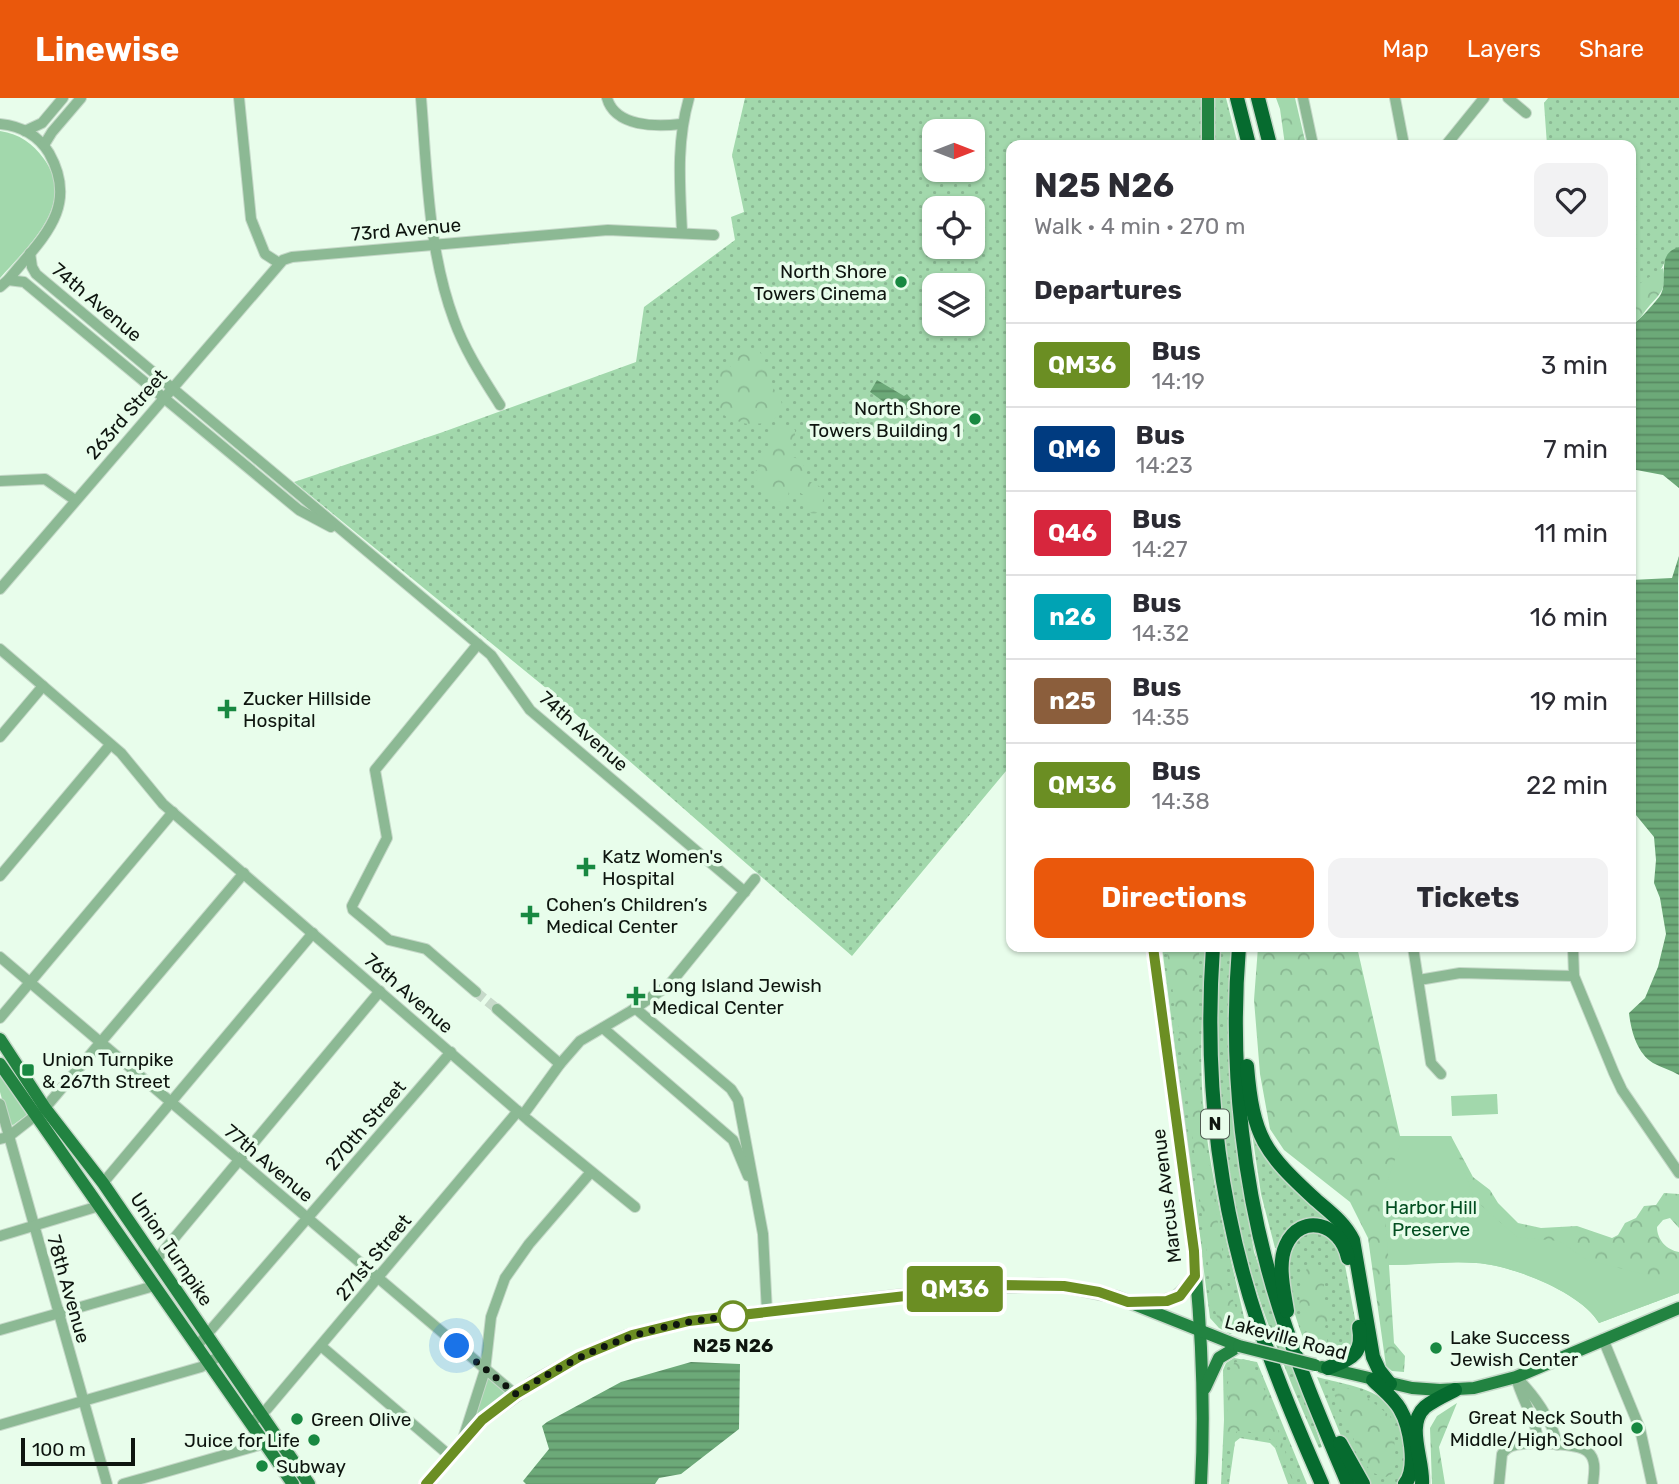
<!DOCTYPE html>
<html lang="en">
<head>
<meta charset="utf-8">
<style>
  body { margin:0; font-family:Rubik,sans-serif; background:#f2f2f3; color:#2b2b33; height:100vh; display:flex; flex-direction:column; font-size:26px; white-space:nowrap }
  * { box-sizing:border-box; margin:0 }
  p { font-size:23px; color:#7c7c81 }
  .icon { flex:none; width:38px; height:38px; fill:none; stroke:currentColor; stroke-width:2; stroke-linecap:round; stroke-linejoin:round }
  .map { position:relative; flex:1; overflow:hidden }
  .sheet { position:absolute; left:1006px; top:42px; width:630px; height:812px; display:flex; flex-direction:column; background:#fff; border-radius:14px; box-shadow:0 2px 5px #0004 }
  .sheet>* { flex:none }
  .badge { padding:0 14px; border-radius:5px; font-size:24px; line-height:46px }
  .needle { width:46px; rotate:90deg }
  .buttons { position:absolute; left:922px; top:21px; display:grid; gap:14px }
  .buttons a { display:grid; place-items:center; width:63px; height:63px; border-radius:14px; background:#fff; box-shadow:0 2px 5px #0004; font-size:35px }
  .scale { position:absolute; left:21px; bottom:18px; width:114px; box-sizing:border-box; padding-left:7px; border:4px solid #0e150f; border-top:0; font-size:19px; line-height:24px; white-space:nowrap; color:#0e150f; -webkit-text-stroke:5px #e8fdeb; paint-order:stroke }
  .you { position:absolute; width:35px; height:35px; margin:-18px; border:5px solid #fff; border-radius:50%; background:#1a73e8; box-shadow:0 0 0 10px #1a73e833 }
  .map>.badge { position:absolute; translate:-50% -50%; box-shadow:0 0 0 4px #fff }
  h2 { padding:0 28px; font-size:26px; line-height:63px }
  .round { display:grid; place-items:center; flex:none; width:74px; height:74px; border-radius:14px; background:#f2f2f3 }
  .head { display:flex; align-items:center; justify-content:space-between; height:119px; padding:0 28px }
  h1 { font-size:33px; font-weight:700; line-height:52px }
  .cta { display:flex; gap:14px; margin-top:auto; padding:14px 28px }
  .cta a { flex:1; height:80px; border-radius:14px; background:#ea580c; color:#fff; font-size:28px; font-weight:700; line-height:80px; text-align:center }
  .cta a+a { background:#f2f2f3; color:#2b2b33 }
  ul { padding:0; list-style:none }
  li { display:flex; align-items:center; gap:21px; height:84px; padding:0 28px; border-top:2px solid #e1e1e2 }
  li div { flex:1 }
  li b { display:block; font-size:26px }
  li em { font-style:normal }
  li .badge { min-width:77px; font-weight:700; text-align:center }
  header { display:flex; align-items:center; gap:42px; box-sizing:border-box; height:98px; padding:0 35px; background:#ea580c; color:#fff }
  header strong { font-size:33px }
  nav { display:flex; gap:38px; margin-inline-start:auto; font-size:24px }
  .map>svg:first-child { display:block }
  .grass { fill:url(#grass-dots); fill-rule:evenodd }
  .forest { fill:url(#forest-crowns) }
  .park { fill:#a2d8ac }
  .water { fill:url(#water-rules) }
  .lines { fill:none; stroke-linecap:round; stroke-linejoin:round }
  .minor-tunnel { stroke:#c7daca; stroke-width:10; stroke-dasharray:10 5; stroke-linecap:butt }
  .minor-casing { stroke:#c5d8c8; stroke-width:12 }
  .major-casing { stroke:#c5d8c8; stroke-width:15 }
  .highway-casing { stroke:#c5d8c8; stroke-width:17 }
  .minor { stroke:#8cb994; stroke-width:10 }
  .major { stroke:#228341; stroke-width:12 }
  .highway { stroke:#066b2f; stroke-width:14 }
  .major-bridge-casing { stroke:#c5d8c8; stroke-width:15; stroke-linecap:butt }
  .major-bridge { stroke:#228341; stroke-width:12 }
  .line-casing { stroke:#fff; stroke-width:16 }
  .line { stroke:#6b8e23; stroke-width:10 }
  .walk { stroke:#0e150f; stroke-width:7; stroke-dasharray:0 12.6 }
  .poi-dot { fill:#188841; stroke:#e8fdeb; stroke-width:2.5 }
  .stop-dot { fill:#fff; stroke:#6b8e23; stroke-width:3.5 }
  .labels { text-anchor:middle; stroke-width:7; stroke-linejoin:round; paint-order:stroke }
  .shield { fill:#e8fdeb; stroke:#4f5b51; stroke-width:2 }
  .shield-label { font-size:18px; font-weight:bold; fill:#0e150f }
  .street-label { font-size:19px; fill:#0e150f; stroke:#e8fdeb }
  .poi-label { font-size:19px; fill:#0e150f; stroke:#e8fdeb; text-anchor:start }
  .park-label { font-size:19px; fill:#024e20; stroke:#e8fdeb }
  .stop-label { font-size:19px; font-weight:bold; fill:#0e150f; stroke:#e8fdeb }
</style>
</head>
<body>
<header>
<strong>Linewise</strong>
<nav><a>Map</a><a>Layers</a><a>Share</a></nav>
</header>
<div class="map">
<svg width="1679" height="1386" viewBox="0 0 1679 1386">
  <defs>
    <pattern id="grass-dots" width="8" height="8" patternUnits="userSpaceOnUse" patternTransform="scale(1.75)"><rect width="8" height="8" fill="#a2d8ac"/><path d="M2 2h.1M6 6h.1" fill="none" stroke="#8ab893" stroke-width="1.8" stroke-linecap="round"/></pattern>
    <pattern id="forest-crowns" width="20" height="18" patternUnits="userSpaceOnUse" patternTransform="scale(1.75)"><rect width="20" height="18" fill="#a2d8ac"/><path d="M2 6a3 3 0 1 1 6 0M12 15a3 3 0 1 1 6 0" fill="none" stroke="#8ab893"/></pattern>
    <pattern id="water-rules" width="6" height="5" patternUnits="userSpaceOnUse" patternTransform="scale(1.75)"><rect width="6" height="5" fill="#6ca978"/><path d="M0 2.5h6" fill="none" stroke="#578861"/></pattern>
  </defs>
  <rect width="100%" height="100%" fill="#e8fdeb"/>
  <g class="grass">
    <path d="M745 0H1208V47H1012L1011 667 852 858 546 590 294 384 443 334 636 264 644 209 735 142 731 119 744 114 732 57ZM934 33H973V72H934ZM934 110H973V149H934ZM934 187H973V226H934Z"/>
    <path d="M1214 0H1226L1238 47H1215Z"/>
    <path d="M1548 0H1679V149L1670 154 1631 229V47H1547L1544 5Z"/>
    <path d="M1162 849H1205C1203 900 1199 953 1203 1005 1210 1083 1231 1160 1248 1237L1236 1234 1230 1236 1219 1230 1210 1220Z"/>
    <path d="M1221 849H1233L1230 957 1237 1054 1254 1154 1322 1349 1319 1350C1298 1303 1278 1255 1261 1206 1223 1094 1210 967 1221 849Z"/>
    <path d="M1251 1028 1341 1127 1314 1123 1280 1150H1275L1261 1096Z"/>
    <path d="M1318 1131 1342 1151 1358 1237 1357 1248C1335 1261 1332 1259 1308 1252 1297 1226 1276 1168 1294 1141 1299 1134 1310 1133 1318 1131Z"/>
    <path d="M1234 1260 1257 1264 1307 1386H1288L1275 1350 1270 1345 1240 1340 1235 1344 1229 1386H1221L1224 1322 1223 1272 1226 1265Z"/>
    <path d="M1317 1279C1358 1290 1394 1290 1404 1339 1410 1365 1412 1363 1399 1386H1371L1366 1382 1343 1343Z"/>
  </g>
  <g class="forest">
    <path d="M1276 0H1295L1306 47H1285L1280 11Z"/>
    <path d="M1663 170C1667 189 1662 194 1650 207 1643 215 1640 222 1631 229V179L1639 186Z"/>
    <path d="M749 250 759 252 769 272 773 290 780 298 783 311C776 324 763 326 749 326 742 326 739 322 732 323L720 314 718 279 720 274 730 269 738 259Z"/>
    <path d="M779 326 791 328 795 332V343L790 353 793 359 803 363C804 388 808 380 824 391L822 412C816 417 811 416 805 412V398L790 388 787 403C771 408 766 392 755 382V373L760 371 761 363 774 349 770 335 772 329Z"/>
    <path d="M1166 849H1199L1198 949 1202 1022 1228 1189 1236 1210 1241 1235 1218 1222 1213 1206 1180 940Z"/>
    <path d="M1258 849H1357L1400 1038H1451L1473 1079 1490 1092 1498 1105 1518 1125 1541 1130 1577 1128 1612 1140 1618 1137 1625 1125 1636 1120 1644 1108 1656 1107 1664 1095 1679 1096V1130L1670 1120 1663 1122 1657 1129C1657 1142 1667 1152 1679 1154V1195L1599 1225C1581 1194 1512 1167 1476 1165 1448 1162 1418 1167 1389 1167L1394 1245 1405 1258 1404 1274 1392 1273 1386 1268 1368 1140 1350 1104 1284 1052 1270 1031 1260 976 1254 902Z"/>
    <path d="M1308 1169 1318 1170 1324 1176V1204L1330 1211V1220L1325 1228 1328 1247 1325 1257 1309 1252C1305 1225 1290 1195 1308 1169Z"/>
    <path d="M1243 1261 1254 1264C1255 1276 1261 1284 1266 1295 1277 1326 1284 1356 1298 1386H1294C1279 1352 1279 1333 1237 1333L1229 1346 1226 1345 1228 1284 1234 1265Z"/>
    <path d="M1338 1288 1359 1293 1390 1318 1393 1325 1396 1365 1393 1375 1386 1379 1373 1375 1364 1365 1334 1296 1335 1289Z"/>
    <path d="M1457 1305 1439 1349 1445 1386H1432L1430 1330 1437 1318Z"/>
  </g>
  <g class="park">
    <path d="M0 33C20 36 32 45 44 61 77 106 28 148 0 180Z"/>
    <path d="M0 976 28 1016 13 1027 9 1026 0 994Z"/>
    <path d="M1497 996 1498 1016 1452 1018 1451 998Z"/>
    <path d="M1400 1038H1451L1475 1102 1517 1139 1559 1143 1587 1162 1679 1185V1195L1599 1225C1581 1194 1511 1167 1476 1165 1447 1163 1417 1167 1389 1167L1383 1096 1400 1047Z"/>
    <path d="M485 1272 515 1296 462 1344Z"/>
  </g>
  <g class="water">
    <path d="M1679 149V390L1663 377 1631 371V229C1637 224 1658 202 1661 196 1669 180 1655 156 1679 149Z"/>
    <path d="M877 282 904 298 907 296 914 304 905 319 870 294Z"/>
    <path d="M1679 458 1678 484 1679 977C1671 972 1662 970 1653 965 1637 955 1631 933 1629 915L1645 900 1658 869 1666 836 1660 800 1654 785 1656 762 1654 739 1631 711V482L1672 480Z"/>
    <path d="M691 1264 740 1266 739 1331 681 1376 659 1380 655 1386H526L523 1383 549 1351 542 1328 547 1324 621 1284Z"/>
  </g>
  <g class="lines">
    <path class="minor-tunnel" d="M476 894 497 911"/>
    <defs>
      <g id="minor">
        <path d="M239 0 251 121 265 156 279 165"/>
        <path d="M421 0C427 74 428 152 454 222 465 253 483 280 500 307"/>
        <path d="M607 0C615 29 656 29 681 26"/>
        <path d="M1303 0 1313 47"/>
        <path d="M1395 0 1404 47"/>
        <path d="M1508 0 1526 15"/>
        <path d="M0 26C20 28 38 37 49 55 80 110 41 141 8 182L0 189"/>
        <path d="M25 33 42 25 63 0"/>
        <path d="M44 47 52 34 81 0"/>
        <path d="M1446 47 1484 0"/>
        <path d="M682 134C680 88 676 45 689 0"/>
        <path d="M30 155 32 169 36 176 491 557 530 612 745 794"/>
        <path d="M8 182 24 184 299 412 331 429"/>
        <path d="M0 383 45 381 75 402"/>
        <path d="M0 491 283 162 292 159 608 132 714 137"/>
        <path d="M0 551 121 655 163 706 528 1022 635 1109"/>
        <path d="M0 639 43 588"/>
        <path d="M0 778 110 647"/>
        <path d="M1413 849 1431 965 1441 976"/>
        <path d="M1573 849 1574 878 1614 975 1622 992 1679 1075"/>
        <path d="M0 859 515 1296"/>
        <path d="M1419 882 1460 875 1574 878"/>
        <path d="M476 894 426 851 389 842 353 812 352 808 387 740 375 672 478 546"/>
        <path d="M635 910 731 991 738 1002 763 1136 767 1214"/>
        <path d="M497 911 560 966"/>
        <path d="M0 920 173 714"/>
        <path d="M603 930 733 1042 748 1078"/>
        <path d="M0 1006 107 1386"/>
        <path d="M523 1017 560 966 580 943 631 913 669 887 755 781"/>
        <path d="M0 1041 8 1039 45 1010 244 775"/>
        <path d="M103 1085 313 835"/>
        <path d="M0 1138 99 1108"/>
        <path d="M156 1162 380 893"/>
        <path d="M0 1232 154 1188"/>
        <path d="M1603 1241 1640 1331 1652 1386"/>
        <path d="M321 1248 450 1358"/>
        <path d="M196 1249 451 954"/>
        <path d="M1516 1279C1533 1296 1553 1322 1557 1347"/>
        <path d="M1516 1279C1521 1302 1538 1323 1538 1346"/>
        <path d="M251 1325 267 1311 518 1013"/>
        <path d="M0 1327 201 1269 221 1257"/>
        <path d="M462 1344 485 1272 491 1219 505 1180 529 1146 591 1074"/>
        <path d="M123 1386 256 1348 265 1345 275 1336"/>
        <path d="M1499 1386 1502 1356C1506 1351 1509 1348 1516 1347 1529 1344 1579 1345 1588 1354 1597 1362 1594 1375 1593 1386"/>
      </g>
      <g id="major">
        <path d="M1208 47V0"/>
        <path d="M1153 849C1177 1026 1211 1206 1201 1386"/>
        <path d="M0 941 45 1010 103 1085 309 1386"/>
        <path d="M0 966 293 1386"/>
        <path d="M1137 1204C1171 1203 1174 1207 1195 1178"/>
        <path d="M1322 1269 1412 1290 1440 1292 1474 1290 1516 1279 1679 1210"/>
        <path d="M1205 1290 1219 1260 1239 1248"/>
        <path d="M426 1386 482 1322 534 1284 579 1259 628 1238 689 1223 967 1190 1039 1187 1064 1188 1116 1199 1239 1248"/>
      </g>
      <g id="highway">
        <path d="M1237 0 1249 47"/>
        <path d="M1258 0 1270 47"/>
        <path d="M1213 849C1204 976 1218 1106 1259 1228 1277 1282 1299 1334 1322 1386"/>
        <path d="M1239 849C1229 970 1243 1097 1280 1212 1299 1271 1324 1329 1348 1386"/>
        <path d="M1247 968C1253 1040 1264 1054 1316 1102 1330 1114 1345 1125 1353 1142L1373 1259 1379 1272 1390 1286"/>
        <path d="M1287 1213C1284 1193 1277 1166 1286 1147 1301 1114 1341 1125 1348 1160"/>
        <path d="M1328 1270C1351 1260 1364 1257 1359 1229"/>
        <path d="M1373 1282C1382 1291 1394 1300 1400 1311 1410 1328 1418 1370 1405 1386"/>
        <path d="M1340 1345 1363 1386"/>
        <path d="M1422 1386C1424 1363 1405 1327 1425 1309 1434 1302 1445 1297 1455 1292"/>
      </g>
    </defs>
    <use href="#minor" class="minor-casing"/>
    <use href="#major" class="major-casing"/>
    <use href="#highway" class="highway-casing"/>
    <use href="#minor" class="minor"/>
    <use href="#major" class="major"/>
    <use href="#highway" class="highway"/>
    <defs>
      <path id="major-bridge" d="M1239 1248 1315 1267"/>
    </defs>
    <use href="#major-bridge" class="major-bridge-casing"/>
    <use href="#major-bridge" class="major-bridge"/>
  </g>
  <g class="lines">
    <defs>
      <path id="line" d="M426 1386 482 1322 516 1296 579 1259 632 1237 689 1223 1001 1187 1064 1188 1099 1194 1128 1204 1167 1203 1180 1198 1195 1178 1194 1153 1153 849"/>
    </defs>
    <use href="#line" class="line-casing"/>
    <use href="#line" class="line"/>
    <path class="walk" d="M457 1248 516 1296C587 1250 648 1226 733 1218"/>
  </g>
  <g class="poi-dot">
    <circle cx="901" cy="184" r="7"/>
    <circle cx="975" cy="321" r="7"/>
    <path d="M223.5 600.5h7v7h7v7h-7v7h-7v-7h-7v-7h7z"/>
    <path d="M582.5 758.5h7v7h7v7h-7v7h-7v-7h-7v-7h7z"/>
    <path d="M526.5 806.5h7v7h7v7h-7v7h-7v-7h-7v-7h7z"/>
    <path d="M632.5 887.5h7v7h7v7h-7v7h-7v-7h-7v-7h7z"/>
    <rect x="21" y="965" width="14" height="14" rx="3.5"/>
    <circle cx="1436" cy="1250" r="7"/>
    <circle cx="297" cy="1321" r="7"/>
    <circle cx="1637" cy="1330" r="7"/>
    <circle cx="314" cy="1342" r="7"/>
    <circle cx="262" cy="1368" r="7"/>
  </g>
  <circle class="stop-dot" cx="733" cy="1218" r="14"/>
  <g class="labels">
    <rect class="shield" x="1201" y="1011.5" width="28" height="29" rx="5"/>
    <g class="shield-label">
      <text x="1215" y="1032">N</text>
    </g>
    <g class="street-label">
      <text transform="translate(406 131) rotate(-5)" y="7">73rd Avenue</text>
      <text transform="translate(97 204) rotate(40)" y="7">74th Avenue</text>
      <text transform="translate(126 316) rotate(-49)" y="7">263rd Street</text>
      <text transform="translate(584 633) rotate(41)" y="7">74th Avenue</text>
      <text transform="translate(409 895) rotate(41)" y="7">76th Avenue</text>
      <text transform="translate(365 1027) rotate(-49)" y="7">270th Street</text>
      <text transform="translate(269 1065) rotate(40)" y="7">77th Avenue</text>
      <text transform="translate(1166 1098) rotate(-97)" y="7">Marcus Avenue</text>
      <text transform="translate(172 1151) rotate(56)" y="7">Union Turnpike</text>
      <text transform="translate(373 1159) rotate(-50)" y="7">271st Street</text>
      <text transform="translate(69 1191) rotate(74)" y="7">78th Avenue</text>
      <text transform="translate(1286 1239) rotate(15)" y="7">Lakeville Road</text>
    </g>
    <g class="poi-label">
      <text x="887" y="180" text-anchor="end">North Shore<tspan x="887" dy="22">Towers Cinema</tspan></text>
      <text x="961" y="317" text-anchor="end">North Shore<tspan x="961" dy="22">Towers Building 1</tspan></text>
      <text x="243" y="607">Zucker Hillside<tspan x="243" dy="22">Hospital</tspan></text>
      <text x="602" y="765">Katz Women's<tspan x="602" dy="22">Hospital</tspan></text>
      <text x="546" y="813">Cohen’s Children’s<tspan x="546" dy="22">Medical Center</tspan></text>
      <text x="652" y="894">Long Island Jewish<tspan x="652" dy="22">Medical Center</tspan></text>
      <text x="42" y="968">Union Turnpike<tspan x="42" dy="22">&amp; 267th Street</tspan></text>
      <text x="1450" y="1246">Lake Success<tspan x="1450" dy="22">Jewish Center</tspan></text>
      <text x="1623" y="1326" text-anchor="end">Great Neck South<tspan x="1623" dy="22">Middle/High School</tspan></text>
      <text x="311" y="1328">Green Olive</text>
      <text x="300" y="1349" text-anchor="end">Juice for Life</text>
      <text x="276" y="1375">Subway</text>
    </g>
    <g class="park-label">
      <text x="1431" y="1116">Harbor Hill<tspan x="1431" dy="22">Preserve</tspan></text>
    </g>
    <g class="stop-label">
      <text x="733" y="1254">N25 N26</text>
    </g>
  </g>
</svg>
<div class="buttons">
<a><svg class="needle" viewBox="-14 -14 28 28"><path d="M0-13l5 13h-10z" fill="#e53935"/><path d="M0 13l5-13h-10z" fill="#7c7c81"/></svg></a>
<a><svg class="icon" aria-label="locate" viewBox="0 0 24 24"><circle cx="12" cy="12" r="6"/><path d="M12 2v4M12 18v4M2 12h4M18 12h4"/></svg></a>
<a><svg class="icon" aria-label="layers" viewBox="0 0 24 24"><path d="M12 4l9 5-9 5-9-5zM3 14l9 5 9-5"/></svg></a>
</div>
<div class="scale">100 m</div>
<div class="you" style="left:457px;top:1248px"></div>
<b class="badge" style="left:955px;top:1191px;background:#6b8e23;color:#fff">QM36</b>
<section class="sheet">
<div class="head"><div><h1>N25 N26</h1><p>Walk · 4 min · 270 m</p></div><a class="round"><svg class="icon" aria-label="heart" viewBox="0 0 24 24"><path d="M12 20l-8-8c-3-5 5-10 8-4 3-6 11-1 8 4z"/></svg></a></div>
<h2>Departures</h2>
<ul>
<li><span class="badge" style="background:#6b8e23;color:#fff">QM36</span><div><b>Bus</b><p>14:19</p></div><em>3 min</em></li>
<li><span class="badge" style="background:#003b80;color:#fff">QM6</span><div><b>Bus</b><p>14:23</p></div><em>7 min</em></li>
<li><span class="badge" style="background:#d7263d;color:#fff">Q46</span><div><b>Bus</b><p>14:27</p></div><em>11 min</em></li>
<li><span class="badge" style="background:#00a3b4;color:#fff">n26</span><div><b>Bus</b><p>14:32</p></div><em>16 min</em></li>
<li><span class="badge" style="background:#8b5e3c;color:#fff">n25</span><div><b>Bus</b><p>14:35</p></div><em>19 min</em></li>
<li><span class="badge" style="background:#6b8e23;color:#fff">QM36</span><div><b>Bus</b><p>14:38</p></div><em>22 min</em></li>
</ul>
<div class="cta"><a>Directions</a><a>Tickets</a></div>
</section>
</div>
</body>
</html>
